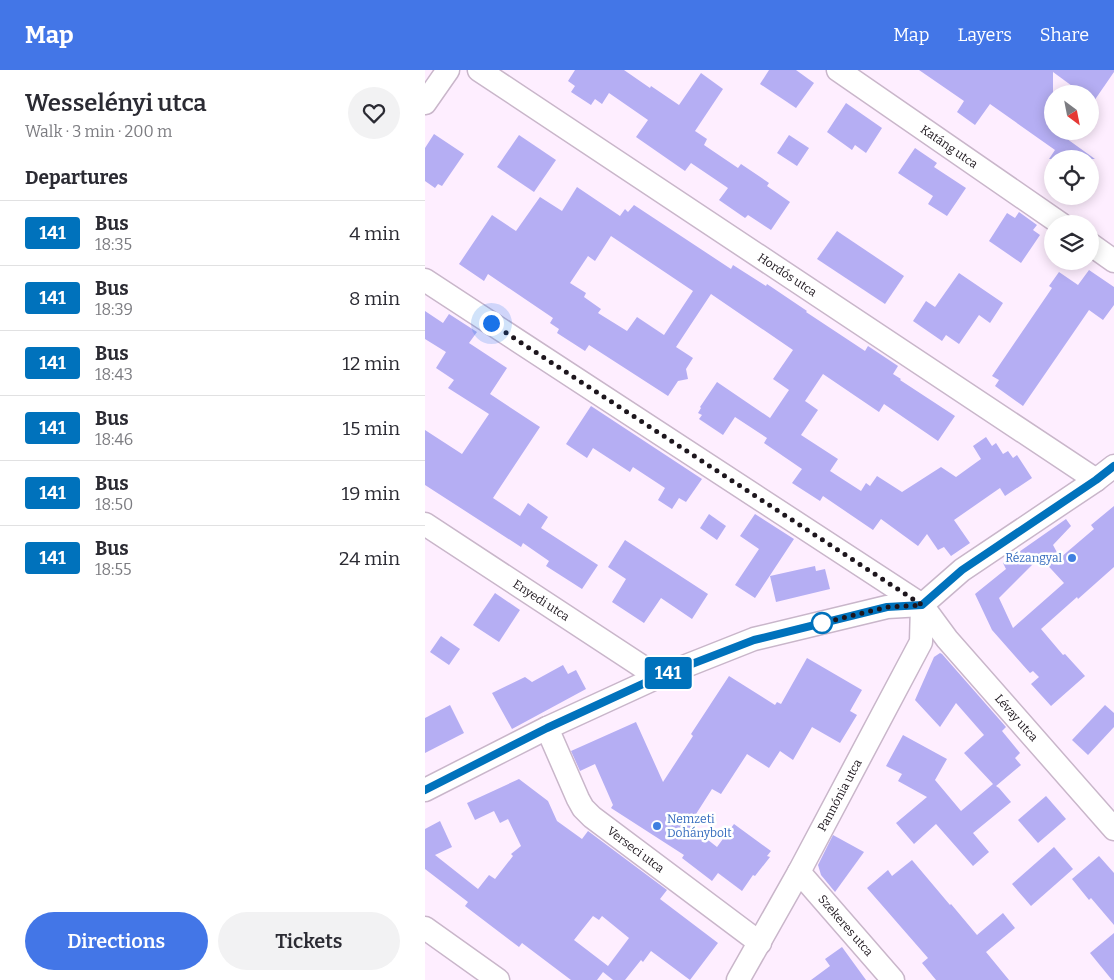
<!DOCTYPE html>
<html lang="en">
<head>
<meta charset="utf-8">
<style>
  body { margin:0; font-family:Bitter,serif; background:#f2f2f3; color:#2b2b33; height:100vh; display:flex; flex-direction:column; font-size:19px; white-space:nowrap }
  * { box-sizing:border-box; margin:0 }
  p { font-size:16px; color:#7c7c81 }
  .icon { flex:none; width:28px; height:28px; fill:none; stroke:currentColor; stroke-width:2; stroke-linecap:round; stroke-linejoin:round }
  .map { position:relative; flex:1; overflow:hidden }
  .panel { display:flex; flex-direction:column; background:#fff; width:425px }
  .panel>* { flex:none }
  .badge { padding:0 10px; border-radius:4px; font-size:18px; line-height:32px }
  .needle { width:32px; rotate:148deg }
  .tools { position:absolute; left:619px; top:15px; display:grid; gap:10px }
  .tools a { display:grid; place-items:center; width:55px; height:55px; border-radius:50%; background:#fff; box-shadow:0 2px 12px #0003; font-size:25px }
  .you { position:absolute; width:25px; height:25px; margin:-12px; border:4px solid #fff; border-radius:50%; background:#1a73e8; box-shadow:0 0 0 8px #1a73e833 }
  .map>.badge { position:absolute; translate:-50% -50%; box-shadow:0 0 0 2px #fff }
  h2 { padding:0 25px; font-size:19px; line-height:45px }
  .round { display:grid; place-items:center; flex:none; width:52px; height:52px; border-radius:26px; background:#f2f2f3 }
  .summary { display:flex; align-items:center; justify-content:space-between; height:85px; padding:0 25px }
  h1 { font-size:24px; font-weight:600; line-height:38px }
  .cta { display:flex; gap:10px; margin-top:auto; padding:10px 25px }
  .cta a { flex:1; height:58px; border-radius:30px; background:#4376e7; color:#fff; font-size:20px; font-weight:600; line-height:58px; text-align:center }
  .cta a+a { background:#f2f2f3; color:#2b2b33 }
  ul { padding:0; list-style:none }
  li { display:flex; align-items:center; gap:15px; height:65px; padding:0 25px; border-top:1px solid #e1e1e2 }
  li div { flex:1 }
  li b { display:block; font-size:19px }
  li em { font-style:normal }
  li .badge { min-width:55px; font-weight:700; text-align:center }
  header { display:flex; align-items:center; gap:30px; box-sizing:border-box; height:70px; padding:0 25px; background:#4376e7; color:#fff }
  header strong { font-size:24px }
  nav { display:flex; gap:28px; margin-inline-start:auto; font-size:18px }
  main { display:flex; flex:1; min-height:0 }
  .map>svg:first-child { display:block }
  .building { fill:#b5aef3; fill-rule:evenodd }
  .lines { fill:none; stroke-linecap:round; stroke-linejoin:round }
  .minor-casing { stroke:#c9b6ca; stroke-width:25 }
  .minor { stroke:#fff; stroke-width:22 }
  .line-casing { stroke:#fff; stroke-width:11 }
  .line { stroke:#0072bc; stroke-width:8 }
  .walk { stroke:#1d161d; stroke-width:5; stroke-dasharray:0 9 }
  .shop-dot { fill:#3f7fe0; stroke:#fff; stroke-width:2 }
  .stop-dot { fill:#fff; stroke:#0072bc; stroke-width:2.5 }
  .labels { text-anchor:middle; stroke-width:5; stroke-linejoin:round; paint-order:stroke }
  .street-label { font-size:12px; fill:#1d161d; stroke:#fff }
  .shop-label { font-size:12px; fill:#366cbe; stroke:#fff; text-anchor:end }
</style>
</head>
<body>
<header>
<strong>Map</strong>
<nav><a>Map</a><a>Layers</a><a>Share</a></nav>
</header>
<main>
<section class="panel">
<div class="summary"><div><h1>Wesselényi utca</h1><p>Walk · 3 min · 200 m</p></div><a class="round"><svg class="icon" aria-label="heart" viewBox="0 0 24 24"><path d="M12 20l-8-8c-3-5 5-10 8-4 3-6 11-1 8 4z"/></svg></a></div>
<h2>Departures</h2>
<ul>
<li><span class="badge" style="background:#0072bc;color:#fff">141</span><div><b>Bus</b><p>18:35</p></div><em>4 min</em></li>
<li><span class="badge" style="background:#0072bc;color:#fff">141</span><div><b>Bus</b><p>18:39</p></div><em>8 min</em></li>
<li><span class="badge" style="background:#0072bc;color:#fff">141</span><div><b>Bus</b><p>18:43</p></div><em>12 min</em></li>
<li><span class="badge" style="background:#0072bc;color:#fff">141</span><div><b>Bus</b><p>18:46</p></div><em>15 min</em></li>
<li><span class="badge" style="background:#0072bc;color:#fff">141</span><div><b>Bus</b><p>18:50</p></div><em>19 min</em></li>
<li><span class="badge" style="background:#0072bc;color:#fff">141</span><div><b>Bus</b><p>18:55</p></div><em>24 min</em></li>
</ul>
<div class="cta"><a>Directions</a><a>Tickets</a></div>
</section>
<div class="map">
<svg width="689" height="910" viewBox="0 0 689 910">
  <rect width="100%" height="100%" fill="#feeeff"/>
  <g class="building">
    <path d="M150 0H199L225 18 226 16 254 35 276 3 298 19 270 61 282 69 279 75 313 98 316 94 344 113 342 116 365 132 346 160 323 145 320 148 294 130 303 118 266 93 260 101 211 67 223 50 184 23 177 34 170 29 166 35 146 22 150 16 143 11Z"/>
    <path d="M344 0H371L389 13 371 38 335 14Z"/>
    <path d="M494 0H689V2L669 31 665 28V24H658L628 2V45L621 54 628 59V61H631L670 89H624L630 80 565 34 550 55 532 42 539 31Z"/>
    <path d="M421 33 457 58 441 83 430 75 427 80 402 62Z"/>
    <path d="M9 64 39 84 17 116 13 114 10 118 0 111V78Z"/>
    <path d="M94 65 131 90 109 122 72 97Z"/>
    <path d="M364 65 384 78 372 96 352 83Z"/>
    <path d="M490 78 512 93 509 97 541 118 522 146 503 134 508 126 473 103Z"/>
    <path d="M152 117 195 146 200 139 203 142 209 135 306 199 308 195 341 216 342 214 382 241 381 242 440 281 443 276 473 296 468 304 476 309 475 310 530 346 513 371 459 334 454 342 398 304 380 331 393 340 376 365 413 389 405 401 436 421 441 413 445 416 452 406 477 422 516 397 531 407 556 389 548 376 561 367 567 376 571 373 578 384 583 381 588 388 592 385 607 408 580 426 575 418 529 450 545 473 526 486 519 477 513 480 502 464 493 476 456 449 448 460 398 426 395 431 367 413 377 399 339 373 342 368 310 347 298 365 274 349 277 345 273 343 276 338 275 337 292 312 345 348 364 320 348 309 368 280 286 224 251 277 268 288 261 299 263 309 253 311 243 326 164 275 160 281 132 263 134 259 125 253 128 248 63 204 59 211 34 194 67 145 91 161 115 127 137 141ZM186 166 268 221 239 265 212 247 202 261 173 243 176 239 159 227 161 223 145 213 163 186 170 191Z"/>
    <path d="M594 142 612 155 608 160 615 165 596 193 564 171 582 143 590 148Z"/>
    <path d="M412 161 479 206 460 234 392 189Z"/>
    <path d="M664 200 689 217V235L678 250 664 240 598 336 570 316 574 310 567 306 627 218 624 216 634 202 653 215Z"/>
    <path d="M534 203 578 233 565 253 554 245 534 274 521 265 517 271 488 251 501 231 510 237Z"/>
    <path d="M0 241 18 253 24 244 52 262 44 273 82 298 65 324 115 357 68 428 95 446 103 433 123 447 116 458 173 495 157 519 121 496 124 491 98 473 96 477 0 415V360L37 384 64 344 23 318 29 310 11 298 21 282 0 269Z"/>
    <path d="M166 336 277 409 261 432 254 428 247 439 233 430 240 418 208 397 205 402 168 378 162 388 141 374Z"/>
    <path d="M689 436V497L653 529 652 527 616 559 638 585 640 584 660 606 626 636 606 614 614 607 608 601 605 603 567 560 550 524 581 499 578 493 641 449 646 456 628 475 635 488 669 459 666 455ZM615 487 639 513 588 558 574 528Z"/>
    <path d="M284 444 301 456 292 470 275 458Z"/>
    <path d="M330 444 369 469 330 528 310 515 334 479 315 466Z"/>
    <path d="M200 470 283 524 267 549 236 528 219 553 187 532 201 509 183 497Z"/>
    <path d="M390 496 391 501 400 499 405 519 351 532 345 506Z"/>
    <path d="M70 523 95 540 74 572 48 555Z"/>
    <path d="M16 566 35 579 24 595 5 582Z"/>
    <path d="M515 583 517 584 581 657 577 661 595 683 590 688 596 695 571 716 574 718 586 732 548 763 564 782 548 796 511 754 489 774 471 753 502 727 473 711 477 704 461 696 478 665 522 689 510 710 536 741 568 714 539 683 559 665 531 633 515 657 490 630 509 587Z"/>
    <path d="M382 588 437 620 425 641 432 645 415 673 387 657 368 690 355 681 344 698 322 684 296 724 287 719 264 755 292 777 309 754 346 781 342 786 345 787 330 806 328 805 317 821 293 803 287 811 257 788 259 785 186 738 188 735 170 694 155 701 146 681 211 652 238 712 268 666 266 664 304 606 350 635 352 632 356 634Z"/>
    <path d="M138 595 143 604 151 600 161 619 87 659 67 623 100 607 107 612Z"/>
    <path d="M25 635 39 663 0 683V648Z"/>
    <path d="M680 635 689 643V657L663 685 647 670Z"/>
    <path d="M94 709 123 731 132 751 157 769 163 761 242 820 235 829 293 873 265 910 226 881 218 892 216 890 200 910H188L178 902 172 910H146L97 873 94 877 40 836 43 832 0 799V759L15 751 27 777 10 785 53 819 64 805 70 809 88 786 86 784 96 776 83 749 75 753 69 741 50 750 42 733ZM168 846 174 850 177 846 204 868 183 896 149 870Z"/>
    <path d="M621 726 641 749 613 773 593 750Z"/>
    <path d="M408 765 439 782 410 822 396 805 393 795Z"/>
    <path d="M629 777 648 799 606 836 587 814Z"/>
    <path d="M674 786 689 803V855L666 828 664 830 647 809Z"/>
    <path d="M487 790 525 835 526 834 552 865 578 843 590 858 561 882 584 910H511L497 893 503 888 442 818 463 800 467 806Z"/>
    <path d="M689 863V910H687L665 883Z"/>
    <path d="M417 877 441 910H386L405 896 400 889Z"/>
  </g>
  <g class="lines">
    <defs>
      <g id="minor">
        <path id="s1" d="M54 0 671 410"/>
        <path id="s2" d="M413 0 636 154"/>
        <path d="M0 33 23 0"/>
        <path d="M665 174 689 191"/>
        <path id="s3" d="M0 210 497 535 522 569 689 759"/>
        <path id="s4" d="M0 454 233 607"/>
        <path id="s5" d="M122 658 153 729 158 738 167 747 335 873"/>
        <path d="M0 720 122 658 233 607 329 569 462 537 497 535 537 500 671 410 689 396"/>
        <path id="s6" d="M374 802 468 910"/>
        <path d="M0 858 73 910"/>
        <path id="s7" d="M313 910 374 802 496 572 497 535"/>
      </g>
    </defs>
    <use href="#minor" class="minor-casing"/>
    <use href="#minor" class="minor"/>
  </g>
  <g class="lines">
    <defs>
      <path id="line" d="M0 720 122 658 233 607 329 570 462 537 497 535 537 500 671 410 689 396"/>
    </defs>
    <use href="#line" class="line-casing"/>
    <use href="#line" class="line"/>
    <path class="walk" d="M66 253 497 535 462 537 397 553"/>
  </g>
  <g class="shop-dot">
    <circle cx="647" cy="488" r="5"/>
    <circle cx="232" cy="756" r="5"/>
  </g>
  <circle class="stop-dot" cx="397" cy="553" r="10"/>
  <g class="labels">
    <g class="street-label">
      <text dy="4" stroke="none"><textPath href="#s2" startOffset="135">Katáng utca</textPath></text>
      <text dy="4" stroke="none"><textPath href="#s1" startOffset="370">Hordós utca</textPath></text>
      <text dy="4" stroke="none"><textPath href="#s4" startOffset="139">Enyedi utca</textPath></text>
      <text dy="4" stroke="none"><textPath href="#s3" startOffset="741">Lévay utca</textPath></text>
      <text dy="4" stroke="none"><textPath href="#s7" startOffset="211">Pannónia utca</textPath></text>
      <text dy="4" stroke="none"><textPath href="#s5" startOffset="155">Verseci utca</textPath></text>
      <text dy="4" stroke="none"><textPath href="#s6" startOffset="71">Szekeres utca</textPath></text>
    </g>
    <g class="shop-label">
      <text x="637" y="492">Rézangyal</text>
      <text x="242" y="753" text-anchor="start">Nemzeti<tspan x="242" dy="14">Dohánybolt</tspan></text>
    </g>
  </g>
</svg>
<div class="tools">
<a><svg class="needle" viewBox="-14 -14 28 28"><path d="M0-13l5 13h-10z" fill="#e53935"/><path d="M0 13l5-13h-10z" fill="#7c7c81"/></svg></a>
<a><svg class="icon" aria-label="locate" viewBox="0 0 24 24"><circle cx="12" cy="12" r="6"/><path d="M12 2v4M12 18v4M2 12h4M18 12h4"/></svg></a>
<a><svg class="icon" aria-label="layers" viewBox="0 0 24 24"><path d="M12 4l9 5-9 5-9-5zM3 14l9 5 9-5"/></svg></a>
</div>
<div class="you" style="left:66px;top:253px"></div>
<b class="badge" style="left:243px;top:603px;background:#0072bc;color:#fff">141</b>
</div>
</main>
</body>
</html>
